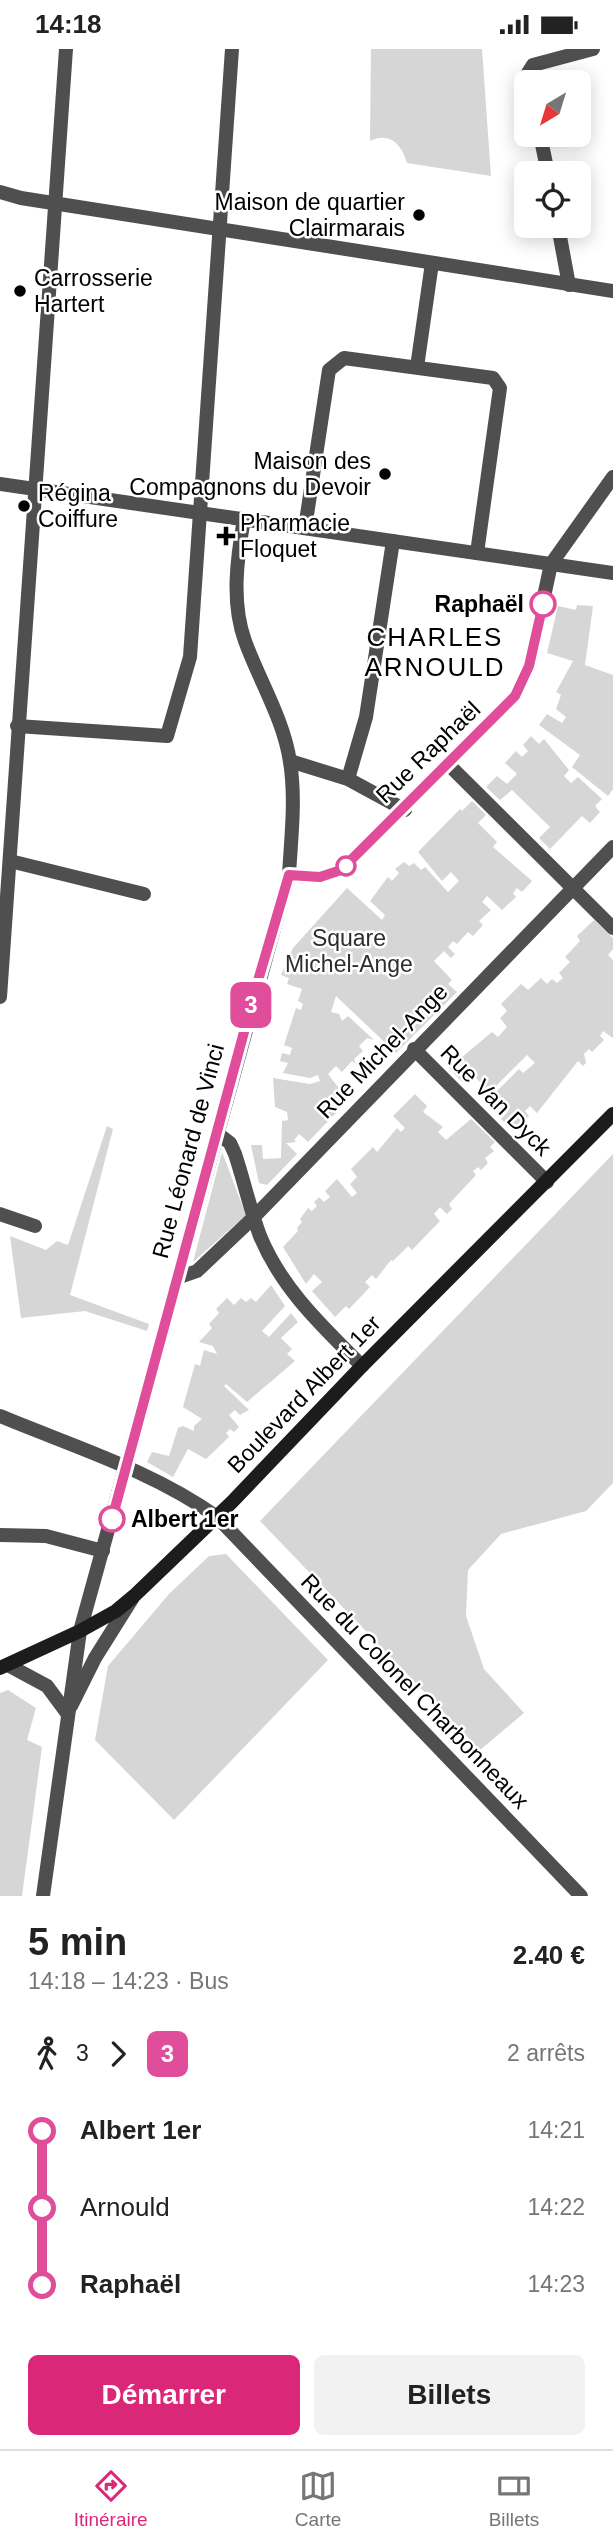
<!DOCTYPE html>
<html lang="fr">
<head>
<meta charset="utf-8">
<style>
  body { margin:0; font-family:Arial,sans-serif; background:#f2f2f2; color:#222; height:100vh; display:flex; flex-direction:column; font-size:26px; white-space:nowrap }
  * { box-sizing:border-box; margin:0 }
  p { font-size:23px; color:#767676 }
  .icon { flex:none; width:38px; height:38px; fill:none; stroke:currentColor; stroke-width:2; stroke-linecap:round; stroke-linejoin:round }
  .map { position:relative; height:1847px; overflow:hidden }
  .sheet { display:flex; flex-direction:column; background:#fff; flex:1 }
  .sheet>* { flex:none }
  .badge { padding:0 14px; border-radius:10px; font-size:24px; line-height:46px }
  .needle { width:46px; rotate:218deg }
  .controls { position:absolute; left:514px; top:21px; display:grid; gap:14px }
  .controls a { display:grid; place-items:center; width:77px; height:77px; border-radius:10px; background:#fff; box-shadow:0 4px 18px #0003; font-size:35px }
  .map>.badge { position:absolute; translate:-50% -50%; box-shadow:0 0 0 4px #fff }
  .legs { display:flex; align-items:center; gap:10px; height:77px; padding:0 28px; font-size:23px }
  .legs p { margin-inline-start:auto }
  .summary { display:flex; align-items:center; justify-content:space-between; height:119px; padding:0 28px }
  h1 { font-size:38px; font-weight:700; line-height:52px }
  .primary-button { display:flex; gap:14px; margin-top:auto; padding:14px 28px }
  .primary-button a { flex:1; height:80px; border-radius:10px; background:#db2777; color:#fff; font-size:28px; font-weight:700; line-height:80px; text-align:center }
  .primary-button a+a { background:#f2f2f2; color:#222 }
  ul { padding:0 28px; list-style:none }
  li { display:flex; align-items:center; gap:24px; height:77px; font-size:26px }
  li i { display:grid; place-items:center; width:10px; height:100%; margin:0 9px; background:currentColor }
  li i::after { content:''; width:18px; height:18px; margin:-9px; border:5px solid; border-radius:50%; background:#fff }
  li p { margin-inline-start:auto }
  li:first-child i { background:linear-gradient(#0000 50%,currentColor 0) }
  li:last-child i { background:linear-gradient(currentColor 50%,#0000 0) }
  .status { display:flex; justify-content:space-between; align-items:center; height:49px; padding:0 35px; background:#fff; direction:ltr }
  .status svg { height:19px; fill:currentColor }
  .tabs { display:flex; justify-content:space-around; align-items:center; height:98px; border-top:2px solid #e0e0e0; background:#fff; font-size:19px; color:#767676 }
  .tabs a { display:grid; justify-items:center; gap:4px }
  .tabs .on { color:#db2777 }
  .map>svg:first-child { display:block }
  .green { fill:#d6d6d6 }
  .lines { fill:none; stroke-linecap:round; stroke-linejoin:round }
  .minor { stroke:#4f4f4f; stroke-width:14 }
  .tertiary { stroke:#4f4f4f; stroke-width:14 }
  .secondary { stroke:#1c1c1c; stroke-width:14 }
  .line-1-casing { stroke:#fff; stroke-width:16 }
  .line-1 { stroke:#e04d9a; stroke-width:10 }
  .poi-dot { fill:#000; stroke:#fff; stroke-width:2.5 }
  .stop-1-dot { fill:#fff; stroke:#e04d9a; stroke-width:3.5 }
  .labels { text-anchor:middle; stroke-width:5; stroke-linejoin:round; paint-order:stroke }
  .poi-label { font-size:23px; fill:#000; stroke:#fff; text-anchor:start }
  .stop-label { font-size:23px; font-weight:bold; fill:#000; stroke:#fff; text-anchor:end }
  .street-label { font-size:23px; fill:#000; stroke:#fff }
  .park-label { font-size:23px; fill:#2d2d2d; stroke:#fff }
  .quarter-label { font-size:26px; letter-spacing:2px; fill:#000; stroke:#fff }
</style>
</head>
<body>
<div class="status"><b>14:18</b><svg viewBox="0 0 49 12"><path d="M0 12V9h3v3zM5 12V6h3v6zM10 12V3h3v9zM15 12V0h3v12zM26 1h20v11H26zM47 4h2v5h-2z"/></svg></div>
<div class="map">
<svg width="613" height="1847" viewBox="0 0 613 1847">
  <rect width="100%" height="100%" fill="#fff"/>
  <g class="green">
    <path d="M371 0H482L491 127 407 114C402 96 390 82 370 92Z"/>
    <path d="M577 556 593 557 585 616 613 626V740L608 747 572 718 580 706 539 676 547 665 562 674 566 668 556 660 561 646 556 643 573 612 547 604 558 557 576 561Z"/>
    <path d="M531 687 539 695 544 690 569 721 564 727 571 734 578 728 602 750 595 757 600 763 590 774 582 767 550 800 539 789 550 778 512 741 500 751 486 738 497 727 507 735 517 725 505 714 516 702 522 708 528 702 523 696Z"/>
    <path d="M472 752 486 766 478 774 497 793 493 798 532 832 522 843 517 839 513 844 516 848 502 861 487 847 482 853 491 861 479 872 483 876 473 887 468 883 457 895 453 892 448 898 455 905 451 909 444 902 434 912 452 931 448 935 457 943 396 1004 336 947 331 963 339 965 342 972 348 967 374 991 367 989 359 997 363 1002 354 1010 356 1015 352 1012 342 1023 336 1017 328 1025 345 1047 334 1059 336 1064 308 1093 299 1085 294 1091 297 1093 286 1094 297 1105 267 1136 259 1134 251 1096H262L263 1110 281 1109 282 1072 288 1071 287 1063 275 1058 273 1029 310 1035 320 1032 318 1026 310 1029 283 1024 288 1014 280 1012 282 1004 290 1006 292 999 284 996 296 959 301 961 303 955 298 952 302 940 287 935 289 929 281 926 293 899 347 839 382 871 385 866 370 852 388 828 392 832 399 824 395 820 404 813 409 817 414 814 421 821 425 818 448 843 459 832 451 823 442 832 418 803 460 760 462 762Z"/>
    <path d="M594 871 613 889V900L608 906 613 911V989L603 982 600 987 604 991 592 1003 589 1000 584 1005 586 1014 583 1017 578 1012 537 1064 530 1057 525 1062 529 1067 513 1082 501 1070 509 1061 493 1046 519 1020 523 1024 535 1014 527 1006 490 1043 471 1024 462 1033 449 1019 492 983 498 988 507 978 500 969 507 962 501 955 521 935 528 941 541 929 547 935 552 930 557 934 563 929 559 924 570 913 565 908 580 892 577 887Z"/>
    <path d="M415 1045 427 1057 423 1063 443 1078 438 1083 446 1091 471 1070 495 1093 490 1098 494 1102 485 1109 488 1114 481 1121 478 1118 473 1122 476 1126 449 1155 452 1160 447 1165 440 1158 434 1165 440 1172 412 1201 408 1197 393 1212 391 1211 376 1230 372 1226 365 1233 370 1238 349 1260 346 1257 335 1268 312 1242 322 1233 314 1225 306 1235 283 1198 298 1182 297 1179 302 1173 300 1170 308 1159 312 1162 317 1157 314 1153 319 1148 324 1153 330 1148 325 1142 337 1130 352 1148 357 1144 350 1135 357 1128 351 1120 373 1098 377 1103 397 1079 401 1083 405 1079 393 1067Z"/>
    <path d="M107 1077 113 1080 70 1246 149 1275 147 1282 85 1262 21 1269 10 1187 46 1201 57 1192 68 1196Z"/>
    <path d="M222 1103 246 1166 193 1213Z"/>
    <path d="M613 1105V1434L586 1462 501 1485 468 1521 466 1567 484 1620 524 1664 480 1701 260 1472Z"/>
    <path d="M271 1236 285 1257 262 1282 269 1288 291 1264 298 1273 281 1289 292 1300 287 1305 295 1312 247 1353 226 1335 224 1337 249 1361 240 1366 235 1361 229 1366 239 1378 234 1383 230 1380 226 1384 229 1388 206 1410 188 1400 173 1428 147 1413 152 1403 169 1407 178 1379 183 1377 194 1382V1377L202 1370 183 1358 195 1315 200 1317 204 1301 217 1305 213 1297 199 1293 212 1279 209 1275 219 1264 216 1260 227 1249 234 1256 241 1249 246 1253 251 1249 256 1253Z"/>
    <path d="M226 1505 328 1611 174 1771 95 1691 108 1617 169 1545 209 1507Z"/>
    <path d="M8 1641 36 1659 27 1691 42 1698 22 1847H0V1644Z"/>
  </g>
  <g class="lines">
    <g class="minor">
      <path d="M530 33 528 24 533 16 593 0"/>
      <path d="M540 86 548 124"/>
      <path d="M0 143 21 149 613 242"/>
      <path d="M558 177 569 236"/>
      <path d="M417 318 432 214"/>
      <path d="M0 435 613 524"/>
      <path d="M305 479 329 321 344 309 493 329 500 339 477 504"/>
      <path d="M17 677 167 687 190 608 232 0"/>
      <path d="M290 712 348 730 405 761"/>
      <path d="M449 716 613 879"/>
      <path d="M348 730 366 668 393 492"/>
      <path d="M10 812 144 845"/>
      <path d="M289 826 320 828 341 821 515 647 529 617 551 515 613 428"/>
      <path d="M0 948 66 0"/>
      <path d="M414 1000 547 1133"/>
      <path d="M217 1084 230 1094 235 1105C244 1132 250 1160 260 1187 282 1240 322 1277 362 1317"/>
      <path d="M0 1165 35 1177"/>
      <path d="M177 1229 197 1222 254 1168 613 798"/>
      <path d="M0 1367C72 1397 153 1422 217 1468L581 1847"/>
      <path d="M0 1486 46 1487 103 1502"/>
      <path d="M80 1582 289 826C291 789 296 750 290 713 284 671 259 631 245 592 231 554 237 509 244 470"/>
    </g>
    <g class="tertiary">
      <path d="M8 1616 47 1637 67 1664"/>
      <path d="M71 1657 95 1609 132 1550"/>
      <path d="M43 1847 80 1582"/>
    </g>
    <path class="secondary" d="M0 1619 80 1582 116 1562 134 1547 232 1453 362 1317 613 1065"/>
  </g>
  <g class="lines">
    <defs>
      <path id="line-1" d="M112 1470 257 935 289 826 320 828 341 821 515 647 529 617 543 555"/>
    </defs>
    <use href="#line-1" class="line-1-casing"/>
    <use href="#line-1" class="line-1"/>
  </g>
  <g class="poi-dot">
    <circle cx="419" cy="166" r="7"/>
    <circle cx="20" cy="242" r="7"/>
    <circle cx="385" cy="425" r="7"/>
    <circle cx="24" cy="457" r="7"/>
    <path d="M222.5 476.5h7v7h7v7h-7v7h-7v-7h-7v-7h7z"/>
  </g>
  <g class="stop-1-dot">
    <circle cx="543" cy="555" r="12"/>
    <circle cx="346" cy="817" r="9"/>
    <circle cx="112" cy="1470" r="12"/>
  </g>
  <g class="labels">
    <g class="poi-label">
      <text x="405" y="161" text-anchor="end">Maison de quartier<tspan x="405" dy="26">Clairmarais</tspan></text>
      <text x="34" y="237">Carrosserie<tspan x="34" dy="26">Hartert</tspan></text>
      <text x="371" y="420" text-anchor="end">Maison des<tspan x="371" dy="26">Compagnons du Devoir</tspan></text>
      <text x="38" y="452">Régina<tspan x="38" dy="26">Coiffure</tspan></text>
      <text x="240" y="482">Pharmacie<tspan x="240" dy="26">Floquet</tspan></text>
    </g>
    <g class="stop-label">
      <text x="524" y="563">Raphaël</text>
      <text x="131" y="1478" text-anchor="start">Albert 1er</text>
    </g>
    <g class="street-label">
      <text transform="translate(428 703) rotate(-44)" y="8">Rue Raphaël</text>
      <text transform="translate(382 1002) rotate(-46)" y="8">Rue Michel-Ange</text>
      <text transform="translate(496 1051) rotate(45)" y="8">Rue Van Dyck</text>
      <text transform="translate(188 1102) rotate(-75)" y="8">Rue Léonard de Vinci</text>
      <text transform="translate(304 1345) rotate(-46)" y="8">Boulevard Albert 1er</text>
      <text transform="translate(415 1642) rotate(46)" y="8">Rue du Colonel Charbonneaux</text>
    </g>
    <g class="park-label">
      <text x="349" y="897">Square<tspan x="349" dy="26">Michel-Ange</tspan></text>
    </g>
    <g class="quarter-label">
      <text x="435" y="597">CHARLES<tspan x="435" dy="30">ARNOULD</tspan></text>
    </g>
  </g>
</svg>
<div class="controls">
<a><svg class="needle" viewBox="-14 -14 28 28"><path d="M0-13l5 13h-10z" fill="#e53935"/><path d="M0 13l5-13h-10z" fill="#767676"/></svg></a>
<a><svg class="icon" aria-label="locate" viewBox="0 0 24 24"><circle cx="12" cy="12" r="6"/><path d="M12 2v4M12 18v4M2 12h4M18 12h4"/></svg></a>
</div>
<b class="badge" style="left:251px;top:956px;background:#e04d9a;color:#fff">3</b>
</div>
<section class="sheet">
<div class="summary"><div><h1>5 min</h1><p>14:18 – 14:23 · Bus</p></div><b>2.40 €</b></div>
<div class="legs"><svg class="icon" aria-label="walk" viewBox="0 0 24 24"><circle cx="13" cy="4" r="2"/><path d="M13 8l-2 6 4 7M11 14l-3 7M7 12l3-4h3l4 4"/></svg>3<svg class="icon" aria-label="forward" viewBox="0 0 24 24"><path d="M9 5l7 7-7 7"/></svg><b class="badge" style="background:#e04d9a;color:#fff">3</b><p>2 arrêts</p></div>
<ul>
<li><i style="color:#e04d9a"></i><b>Albert 1er</b><p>14:21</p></li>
<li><i style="color:#e04d9a"></i><span>Arnould</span><p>14:22</p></li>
<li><i style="color:#e04d9a"></i><b>Raphaël</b><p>14:23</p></li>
</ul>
<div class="primary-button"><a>Démarrer</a><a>Billets</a></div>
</section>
<nav class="tabs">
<a class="on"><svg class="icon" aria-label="directions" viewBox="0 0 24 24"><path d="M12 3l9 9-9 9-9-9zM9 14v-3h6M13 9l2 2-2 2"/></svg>Itinéraire</a>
<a><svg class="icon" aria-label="map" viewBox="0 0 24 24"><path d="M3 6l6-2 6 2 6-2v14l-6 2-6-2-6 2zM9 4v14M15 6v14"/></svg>Carte</a>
<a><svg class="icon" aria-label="tickets" viewBox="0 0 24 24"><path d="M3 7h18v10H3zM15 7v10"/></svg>Billets</a>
</nav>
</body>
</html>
